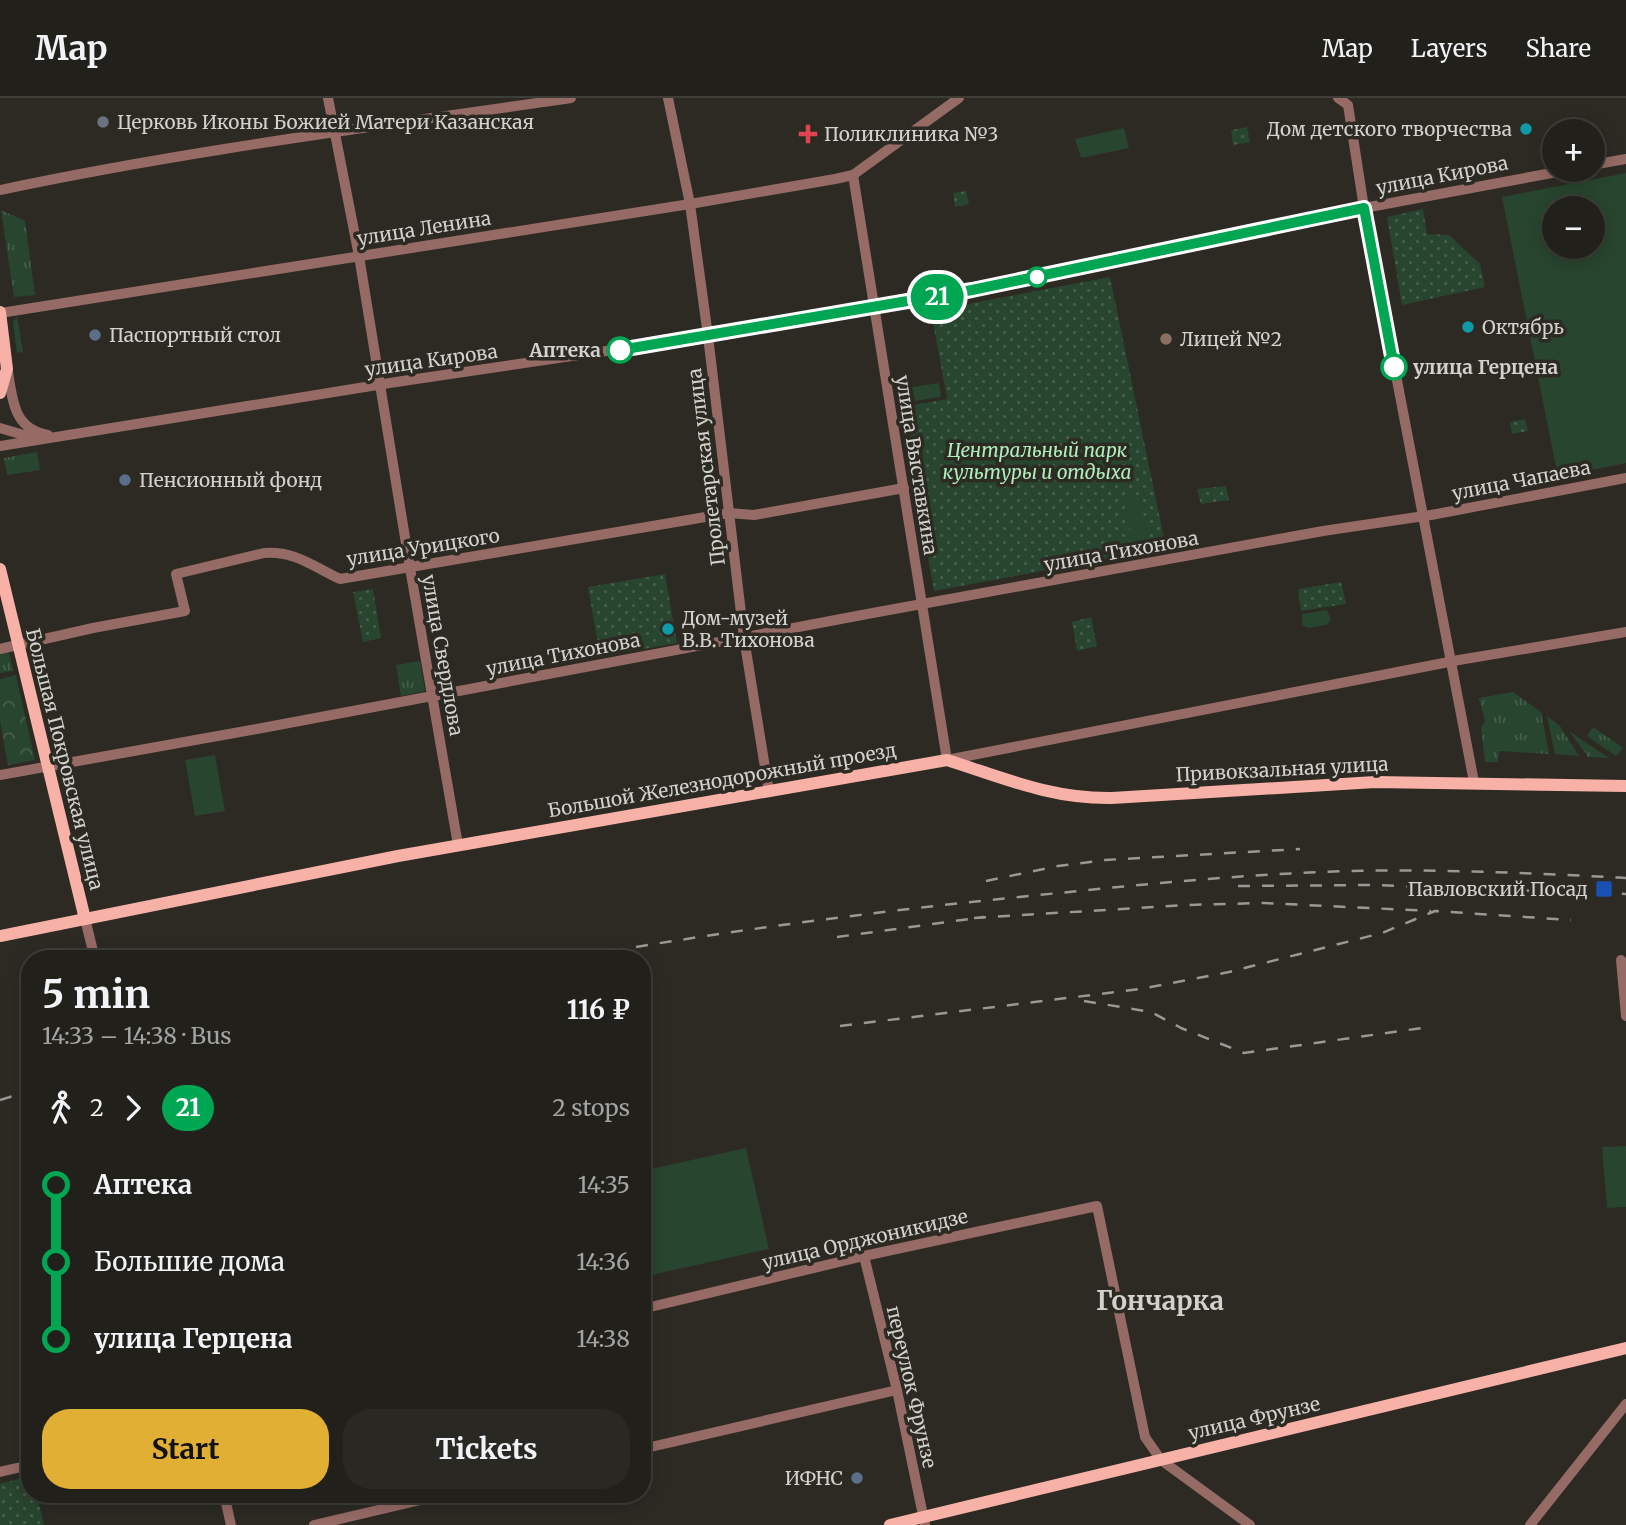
<!DOCTYPE html>
<html lang="en">
<head>
<meta charset="utf-8">
<style>
  body { margin:0; font-family:Merriweather,serif; background:#292823; color:#f1f3f6; height:100vh; display:flex; flex-direction:column; font-size:26px; white-space:nowrap }
  * { box-sizing:border-box; margin:0 }
  p { font-size:23px; color:#a2a3a2 }
  .icon { flex:none; width:38px; height:38px; fill:none; stroke:currentColor; stroke-width:2; stroke-linecap:round; stroke-linejoin:round }
  .map { position:relative; flex:1; overflow:hidden }
  .drawer { position:absolute; left:21px; top:852px; width:630px; height:553px; display:flex; flex-direction:column; background:#21201a; border-radius:28px; box-shadow:0 4px 18px #0003,0 0 0 2px #3e3e39 }
  .drawer>* { flex:none }
  .badge { padding:0 14px; border-radius:23px; font-size:24px; line-height:46px }
  .buttons { position:absolute; left:1542px; top:21px; display:grid; gap:14px }
  .buttons a { display:grid; place-items:center; width:63px; height:63px; border-radius:50%; background:#21201a; box-shadow:0 4px 18px #0003,0 0 0 2px #3e3e39; font-size:35px }
  .map>.badge { position:absolute; translate:-50% -50%; box-shadow:0 0 0 4px #fff }
  .legs { display:flex; align-items:center; gap:10px; height:77px; padding:0 21px; font-size:23px }
  .legs p { margin-inline-start:auto }
  .overview { display:flex; align-items:center; justify-content:space-between; height:119px; padding:0 21px }
  h1 { font-size:38px; font-weight:700; line-height:52px }
  .primary-button { display:flex; gap:14px; margin-top:auto; padding:14px 21px }
  .primary-button a { flex:1; height:80px; border-radius:28px; background:#e1af34; color:#111; font-size:28px; font-weight:700; line-height:80px; text-align:center }
  .primary-button a+a { background:#292823; color:#f1f3f6 }
  ul { padding:0 21px; list-style:none }
  li { display:flex; align-items:center; gap:24px; height:77px; font-size:26px }
  li i { display:grid; place-items:center; width:10px; height:100%; margin:0 9px; background:currentColor }
  li i::after { content:''; width:18px; height:18px; margin:-9px; border:5px solid; border-radius:50%; background:#21201a }
  li p { margin-inline-start:auto }
  li:first-child i { background:linear-gradient(#0000 50%,currentColor 0) }
  li:last-child i { background:linear-gradient(currentColor 50%,#0000 0) }
  header { display:flex; align-items:center; gap:42px; box-sizing:border-box; height:98px; padding:0 35px; background:#21201a; border-bottom:2px solid #3e3e39 }
  header strong { font-size:33px }
  nav { display:flex; gap:38px; margin-inline-start:auto; font-size:24px }
  .map>svg:first-child { display:block }
  .grass { fill:url(#grass-tufts) }
  .forest { fill:url(#forest-crowns) }
  .park { fill:url(#park-dots) }
  .garden { fill:#28452f; fill-rule:evenodd }
  .lines { fill:none; stroke-linecap:round; stroke-linejoin:round }
  .minor { stroke:#966b65; stroke-width:10 }
  .major { stroke:#f8b1a6; stroke-width:12 }
  .rail { stroke:#999993; stroke-width:2.5; stroke-dasharray:12 12; stroke-linecap:butt }
  .line-1-casing { stroke:#fff; stroke-width:16 }
  .line-1 { stroke:#00a651; stroke-width:10 }
  .worship-dot { fill:#6b7280; stroke:#2c2a23; stroke-width:2.5 }
  .culture-dot { fill:#0f9aa8; stroke:#2c2a23; stroke-width:2.5 }
  .health-dot { fill:#e0444e; stroke:#2c2a23; stroke-width:2.5 }
  .stop-1-dot { fill:#fff; stroke:#00a651; stroke-width:3.5 }
  .service-dot { fill:#5c6f8a; stroke:#2c2a23; stroke-width:2.5 }
  .education-dot { fill:#8d6e63; stroke:#2c2a23; stroke-width:2.5 }
  .transit-dot { fill:#1a4fb4; stroke:#2c2a23; stroke-width:2.5 }
  .labels { text-anchor:middle; stroke-width:7; stroke-linejoin:round; paint-order:stroke }
  .poi-label { font-size:19px; fill:#d2d2cd; stroke:#2c2a23; text-anchor:start }
  .street-label { font-size:19px; fill:#d2d2cd; stroke:#2c2a23 }
  .stop-label { font-size:19px; font-weight:bold; fill:#d2d2cd; stroke:#2c2a23; text-anchor:end }
  .park-label { font-size:19px; font-style:italic; fill:#aeeebb; stroke:#2c2a23 }
  .district-label { font-size:26px; font-weight:bold; fill:#d2d2cd; stroke:#2c2a23 }
</style>
</head>
<body>
<header>
<strong>Map</strong>
<nav><a>Map</a><a>Layers</a><a>Share</a></nav>
</header>
<div class="map">
<svg width="1626" height="1427" viewBox="0 0 1626 1427">
  <defs>
    <pattern id="grass-tufts" width="24" height="20" patternUnits="userSpaceOnUse" patternTransform="scale(1.75)"><rect width="24" height="20" fill="#28452f"/><path d="M3 7l-1-3M5 7V3M7 7l1-3M15 17l-1-3M17 17v-4M19 17l1-3" fill="none" stroke="#465f4c"/></pattern>
    <pattern id="forest-crowns" width="20" height="18" patternUnits="userSpaceOnUse" patternTransform="scale(1.75)"><rect width="20" height="18" fill="#28452f"/><path d="M2 6a3 3 0 1 1 6 0M12 15a3 3 0 1 1 6 0" fill="none" stroke="#465f4c"/></pattern>
    <pattern id="park-dots" width="8" height="8" patternUnits="userSpaceOnUse" patternTransform="scale(1.75)"><rect width="8" height="8" fill="#28452f"/><path d="M2 2h.1M6 6h.1" fill="none" stroke="#465f4c" stroke-width="1.8" stroke-linecap="round"/></pattern>
  </defs>
  <rect width="100%" height="100%" fill="#2c2a23"/>
  <g class="grass">
    <path d="M1 112 25 123 35 197 14 199Z"/>
    <path d="M17 218 23 254 17 255 13 224Z"/>
    <path d="M37 354 40 372 7 377 4 360Z"/>
    <path d="M8 552 13 573 0 575V554Z"/>
    <path d="M420 563 425 593 401 598 396 567Z"/>
    <path d="M1513 594 1541 614 1549 656 1499 653 1498 664H1485L1481 630 1485 623 1479 600Z"/>
    <path d="M1547 618 1560 628 1579 658 1555 656Z"/>
    <path d="M1593 629 1623 650 1616 658 1587 638Z"/>
    <path d="M1569 633 1609 660 1588 659Z"/>
  </g>
  <path class="forest" d="M16 577 35 662 8 667 0 623V581Z"/>
  <g class="park">
    <path d="M1247 29 1250 44 1233 47 1231 32Z"/>
    <path d="M966 93 969 106 955 109 953 95Z"/>
    <path d="M1423 111 1427 136 1449 137 1480 166 1485 189 1402 207 1387 119Z"/>
    <path d="M1110 179 1166 450 934 493 902 309 947 301 931 213Z"/>
    <path d="M1525 321 1528 333 1512 336 1510 324Z"/>
    <path d="M1226 388 1229 402 1201 406 1197 391Z"/>
    <path d="M665 476 677 545 600 559 588 489Z"/>
    <path d="M1341 484 1346 506 1301 513 1298 491Z"/>
    <path d="M373 491 381 540 363 544 353 494Z"/>
    <path d="M1091 519 1097 548 1077 553 1072 524Z"/>
    <path d="M30 1378V1396L37 1397 44 1427H0V1386Z"/>
  </g>
  <g class="garden">
    <path d="M1124 30 1129 50 1081 60 1075 41Z"/>
    <path d="M1626 75V365L1558 379 1502 99ZM1554 110H1592V149H1554Z"/>
    <path d="M939 285 941 299 915 303 912 289Z"/>
    <path d="M1139 397 1148 437 1132 440 1123 402Z"/>
    <path d="M1327 512 1331 522 1327 527 1308 530 1302 527V516Z"/>
    <path d="M215 657 225 713 195 718 185 662Z"/>
    <path d="M1626 1048V1109L1607 1110 1602 1049Z"/>
    <path d="M746 1050 769 1151 642 1179V1073Z"/>
  </g>
  <g class="lines">
    <g class="minor">
      <path d="M328 0 359 158 410 470 458 747"/>
      <path d="M668 0 690 106 708 238 744 540 769 694"/>
      <path d="M1338 0 1348 7 1364 110 1474 684"/>
      <path d="M1592 67 1626 61"/>
      <path d="M853 77 947 662 1459 562 1626 534"/>
      <path d="M0 92C189 52 381 28 571 0"/>
      <path d="M0 215 690 106 835 81 853 77 959 0"/>
      <path d="M8 274C13 304 14 331 48 337"/>
      <path d="M0 330 34 340"/>
      <path d="M0 348 396 284 708 238 934 199 1184 149 1364 110 1568 72"/>
      <path d="M0 551 93 530 185 513 176 476 264 455C296 453 312 468 340 481L729 415 754 417 904 390"/>
      <path d="M0 677 257 631 878 514 1323 433 1431 417 1626 380"/>
      <path d="M85 821 95 861"/>
      <path d="M1621 862 1626 918"/>
      <path d="M864 1158 897 1292 925 1427"/>
      <path d="M642 1211 864 1158 1097 1108 1145 1339 1161 1362 1250 1427"/>
      <path d="M642 1351 897 1292"/>
      <path d="M0 1374 30 1367"/>
      <path d="M224 1396 231 1427"/>
      <path d="M314 1427 446 1396"/>
      <path d="M1530 1427 1626 1306"/>
    </g>
    <g class="major">
      <path d="M0 214 7 271 0 295"/>
      <path d="M0 471 85 821"/>
      <path d="M0 838 398 758 947 662C1004 680 1051 701 1112 700L1375 684 1626 688"/>
      <path d="M890 1427 1626 1250"/>
    </g>
    <g class="rail">
      <path d="M986 783 1058 768 1105 762 1300 751"/>
      <path d="M1238 788 1373 787 1626 796"/>
      <path d="M974 820 1186 807 1264 805 1431 813"/>
      <path d="M837 839 984 819"/>
      <path d="M565 861C729 832 893 811 1059 795 1155 785 1251 776 1348 773 1440 771 1533 775 1626 780"/>
      <path d="M1084 903 1151 914 1181 930 1244 955 1422 930"/>
      <path d="M840 928 1140 891 1229 874 1382 835 1435 813 1571 822"/>
      <path d="M0 1002 30 993"/>
    </g>
  </g>
  <g class="lines">
    <defs>
      <path id="line-1" d="M620 252 972 192 1364 110 1394 269"/>
    </defs>
    <use href="#line-1" class="line-1-casing"/>
    <use href="#line-1" class="line-1"/>
  </g>
  <circle class="worship-dot" cx="103" cy="24" r="7"/>
  <g class="culture-dot">
    <circle cx="1526" cy="31" r="7"/>
    <circle cx="1468" cy="229" r="7"/>
    <circle cx="668" cy="531" r="7"/>
  </g>
  <path class="health-dot" d="M804.5 25.5h7v7h7v7h-7v7h-7v-7h-7v-7h7z"/>
  <g class="stop-1-dot">
    <circle cx="1037" cy="179" r="9"/>
    <circle cx="620" cy="252" r="12"/>
    <circle cx="1394" cy="269" r="12"/>
  </g>
  <g class="service-dot">
    <circle cx="95" cy="237" r="7"/>
    <circle cx="125" cy="382" r="7"/>
    <circle cx="857" cy="1380" r="7"/>
  </g>
  <circle class="education-dot" cx="1166" cy="241" r="7"/>
  <rect class="transit-dot" x="1595" y="782" width="18" height="18" rx="3.5"/>
  <g class="labels">
    <g class="poi-label">
      <text x="117" y="31">Церковь Иконы Божией Матери Казанская</text>
      <text x="1512" y="38" text-anchor="end">Дом детского творчества</text>
      <text x="824" y="43">Поликлиника №3</text>
      <text x="1482" y="236">Октябрь</text>
      <text x="109" y="244">Паспортный стол</text>
      <text x="1180" y="248">Лицей №2</text>
      <text x="139" y="389">Пенсионный фонд</text>
      <text x="682" y="527">Дом-музей<tspan x="682" dy="22">В.В. Тихонова</tspan></text>
      <text x="1588" y="798" text-anchor="end">Павловский Посад</text>
      <text x="843" y="1387" text-anchor="end">ИФНС</text>
    </g>
    <g class="street-label">
      <text transform="translate(1442 77) rotate(-11)" y="7">улица Кирова</text>
      <text transform="translate(424 130) rotate(-9)" y="7">улица Ленина</text>
      <text transform="translate(431 262) rotate(-8)" y="7">улица Кирова</text>
      <text transform="translate(917 367) rotate(81)" y="7">улица Выставкина</text>
      <text transform="translate(706 369) rotate(-97)" y="7">Пролетарская улица</text>
      <text transform="translate(1521 382) rotate(-11)" y="7">улица Чапаева</text>
      <text transform="translate(423 449) rotate(-9)" y="7">улица Урицкого</text>
      <text transform="translate(1121 453) rotate(-10)" y="7">улица Тихонова</text>
      <text transform="translate(563 556) rotate(-11)" y="7">улица Тихонова</text>
      <text transform="translate(443 557) rotate(80)" y="7">улица Свердлова</text>
      <text transform="translate(65 661) rotate(76)" y="7">Большая Покровская улица</text>
      <text transform="translate(1282 671) rotate(-3)" y="7">Привокзальная улица</text>
      <text transform="translate(722 682) rotate(-10)" y="7">Большой Железнодорожный проезд</text>
      <text transform="translate(865 1141) rotate(-13)" y="7">улица Орджоникидзе</text>
      <text transform="translate(912 1289) rotate(77)" y="7">переулок Фрунзе</text>
      <text transform="translate(1254 1320) rotate(-13)" y="7">улица Фрунзе</text>
    </g>
    <g class="stop-label">
      <text x="601" y="259">Аптека</text>
      <text x="1413" y="276" text-anchor="start">улица Герцена</text>
    </g>
    <g class="park-label">
      <text x="1037" y="359">Центральный парк<tspan x="1037" dy="22">культуры и отдыха</tspan></text>
    </g>
    <g class="district-label">
      <text x="1160" y="1212">Гончарка</text>
    </g>
  </g>
</svg>
<div class="buttons">
<a>+</a>
<a>−</a>
</div>
<b class="badge" style="left:937px;top:199px;background:#00a651;color:#fff">21</b>
<section class="drawer">
<div class="overview"><div><h1>5 min</h1><p>14:33 – 14:38 · Bus</p></div><b>116 ₽</b></div>
<div class="legs"><svg class="icon" aria-label="walk" viewBox="0 0 24 24"><circle cx="13" cy="4" r="2"/><path d="M13 8l-2 6 4 7M11 14l-3 7M7 12l3-4h3l4 4"/></svg>2<svg class="icon" aria-label="forward" viewBox="0 0 24 24"><path d="M9 5l7 7-7 7"/></svg><b class="badge" style="background:#00a651;color:#fff">21</b><p>2 stops</p></div>
<ul>
<li><i style="color:#00a651"></i><b>Аптека</b><p>14:35</p></li>
<li><i style="color:#00a651"></i><span>Большие дома</span><p>14:36</p></li>
<li><i style="color:#00a651"></i><b>улица Герцена</b><p>14:38</p></li>
</ul>
<div class="primary-button"><a>Start</a><a>Tickets</a></div>
</section>
</div>
</body>
</html>
